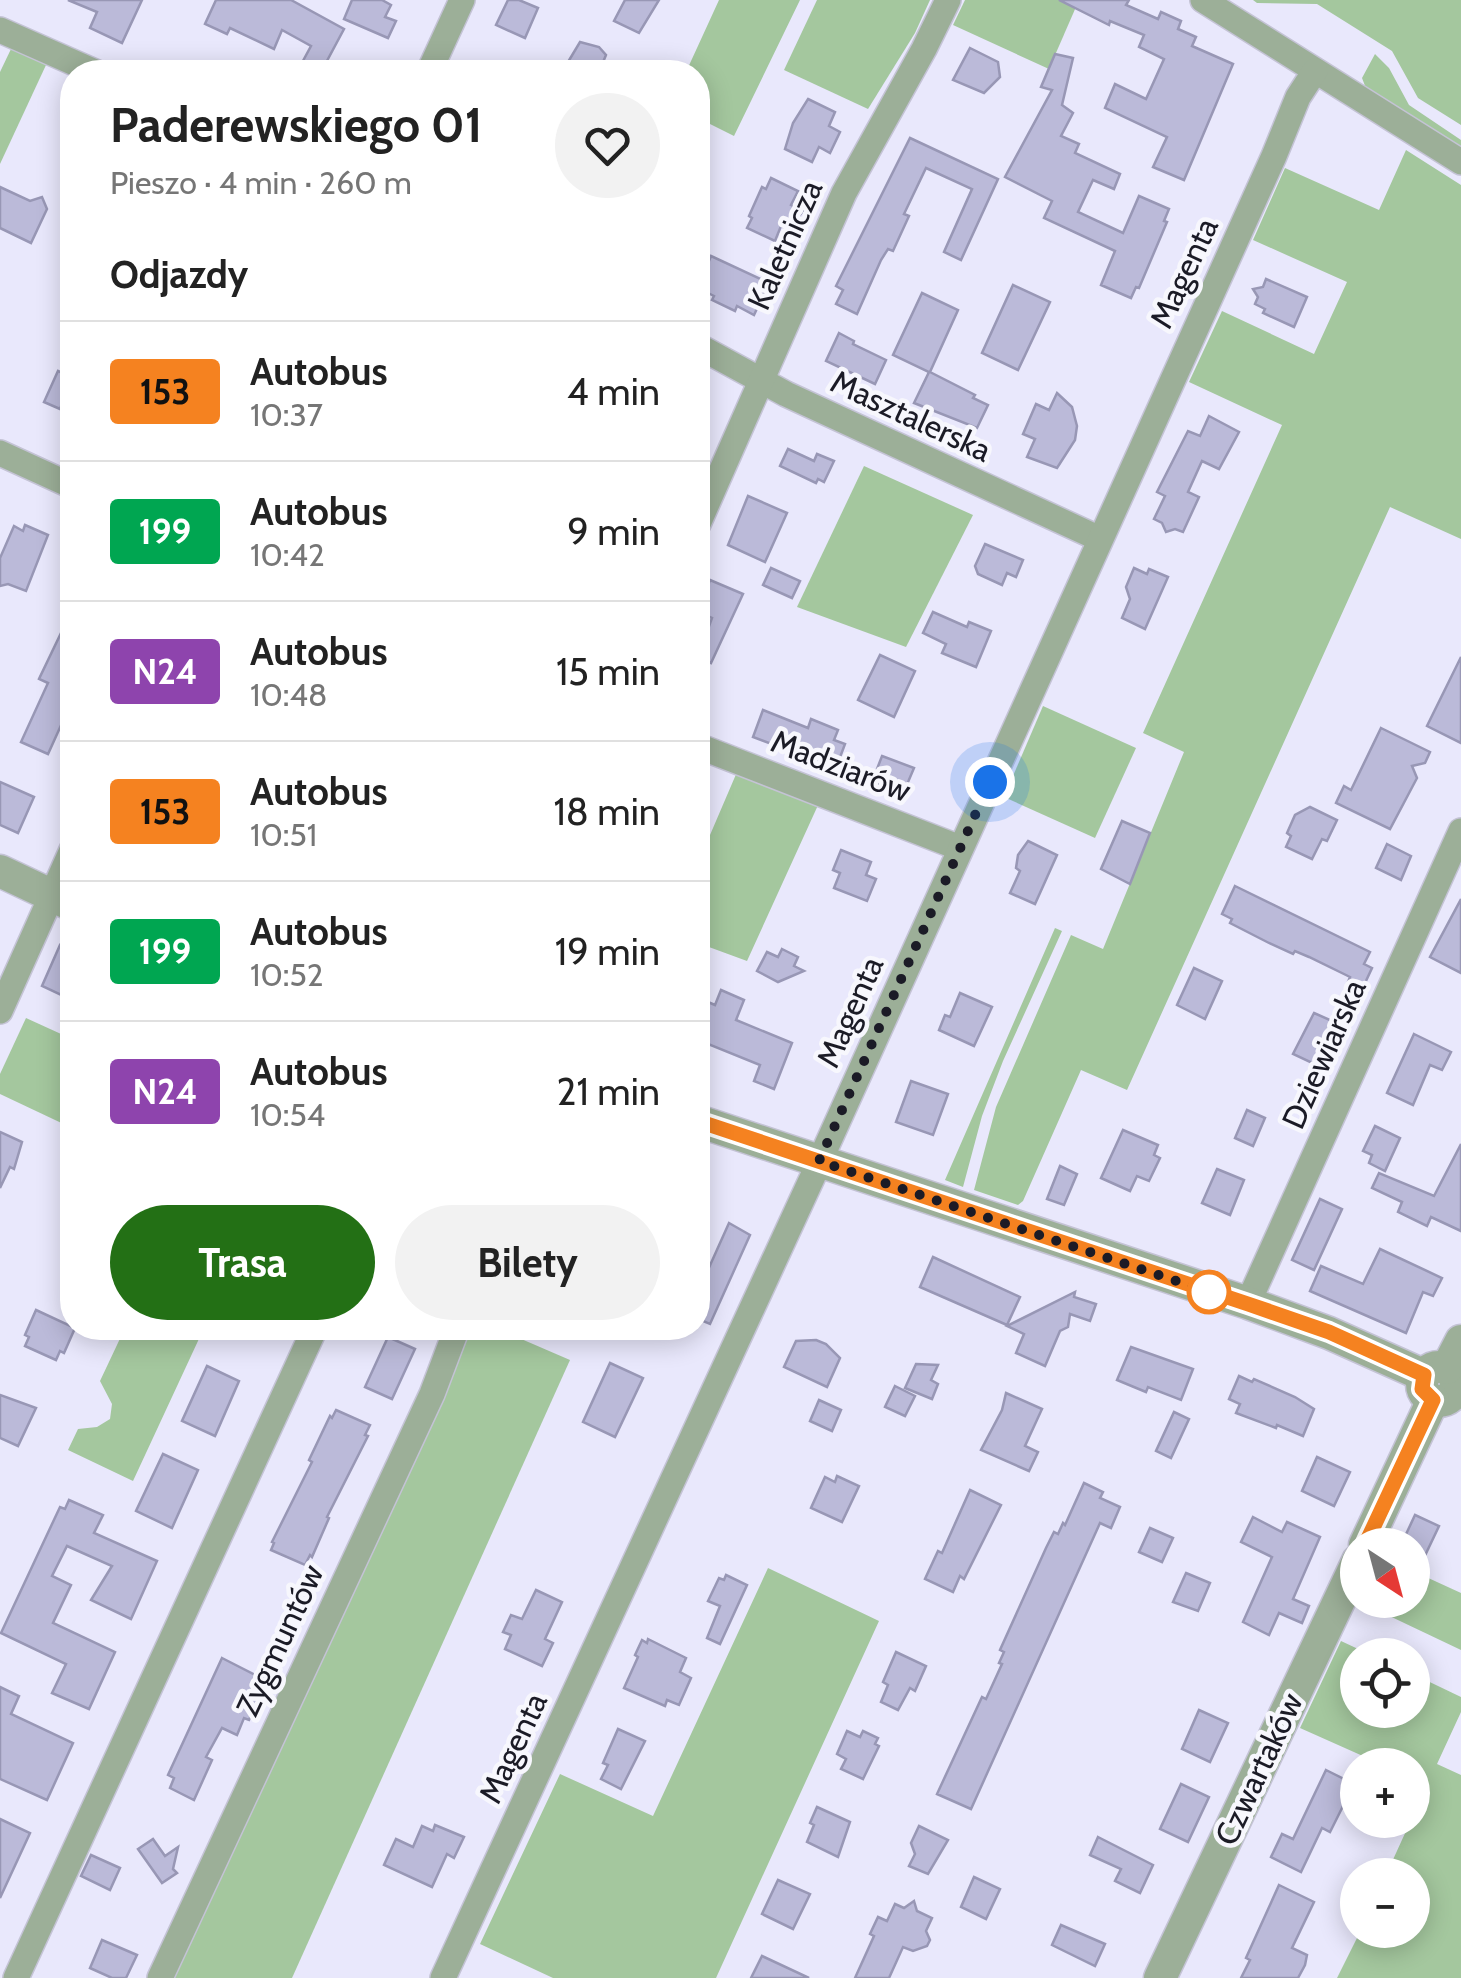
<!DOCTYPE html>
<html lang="pl">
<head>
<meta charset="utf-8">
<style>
  body { margin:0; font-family:Cabin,sans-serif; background:#f2f2f2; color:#222; height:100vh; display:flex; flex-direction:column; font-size:38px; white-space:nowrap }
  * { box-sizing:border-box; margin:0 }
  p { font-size:32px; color:#767676 }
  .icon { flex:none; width:55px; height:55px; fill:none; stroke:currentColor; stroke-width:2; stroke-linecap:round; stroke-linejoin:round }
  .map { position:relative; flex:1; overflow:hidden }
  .sheet { position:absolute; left:60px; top:60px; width:650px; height:1280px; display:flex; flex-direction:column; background:#fff; border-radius:40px; box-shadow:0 5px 25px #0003 }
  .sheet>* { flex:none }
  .badge { padding:0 20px; border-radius:8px; font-size:35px; line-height:65px }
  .needle { width:65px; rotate:144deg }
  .buttons { position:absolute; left:1340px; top:1528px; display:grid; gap:20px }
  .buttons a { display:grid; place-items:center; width:90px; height:90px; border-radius:50%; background:#fff; box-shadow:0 5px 25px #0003; font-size:50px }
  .you { position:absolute; width:50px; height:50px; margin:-25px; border:8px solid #fff; border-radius:50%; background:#1a73e8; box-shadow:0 0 0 15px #1a73e833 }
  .map>.badge { position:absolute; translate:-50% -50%; box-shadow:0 0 0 5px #fff }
  h2 { padding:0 50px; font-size:38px; line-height:90px }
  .round { display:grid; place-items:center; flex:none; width:105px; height:105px; border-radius:52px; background:#f2f2f2 }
  .summary { display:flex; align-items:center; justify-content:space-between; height:170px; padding:0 50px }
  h1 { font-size:48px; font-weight:800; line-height:75px }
  .cta { display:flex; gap:20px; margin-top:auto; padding:20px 50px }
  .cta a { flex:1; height:115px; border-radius:60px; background:#237015; color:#fff; font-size:40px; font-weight:800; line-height:115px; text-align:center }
  .cta a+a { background:#f2f2f2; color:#222 }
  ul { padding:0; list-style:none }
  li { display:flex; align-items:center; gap:30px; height:140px; padding:0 50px; border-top:2px solid #e0e0e0 }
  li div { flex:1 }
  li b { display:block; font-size:38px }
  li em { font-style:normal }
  li .badge { min-width:110px; font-weight:700; text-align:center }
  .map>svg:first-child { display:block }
  .green { fill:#a4c79e }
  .building { fill:#bbbad9; stroke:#9897b5; stroke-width:2.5 }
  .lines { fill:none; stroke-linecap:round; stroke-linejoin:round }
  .minor-casing { stroke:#c4c3d5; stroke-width:28 }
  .tertiary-casing { stroke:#c4c3d5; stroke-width:35 }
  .minor { stroke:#9caf98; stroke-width:25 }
  .tertiary { stroke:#9caf98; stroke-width:32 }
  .line-casing { stroke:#fff; stroke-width:22 }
  .line { stroke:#f58220; stroke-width:15 }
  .walk { stroke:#1b1b26; stroke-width:10; stroke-dasharray:0 18 }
  .stop-dot { fill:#fff; stroke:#f58220; stroke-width:5 }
  .labels { text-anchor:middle; stroke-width:9; stroke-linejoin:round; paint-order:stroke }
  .street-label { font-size:32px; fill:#1b1b26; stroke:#f7f7fd }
</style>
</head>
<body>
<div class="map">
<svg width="1461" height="1978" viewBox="0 0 1461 1978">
  <rect width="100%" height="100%" fill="#e9e8fc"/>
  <g class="green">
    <path d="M719 0H800L734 136 698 118V72H686Z"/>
    <path d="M817 0H930L915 33 868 109 784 70Z"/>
    <path d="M965 0H1079L1049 69 953 25Z"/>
    <path d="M1253 0H1461V125L1418 98 1392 51 1317 4 1257 3Z"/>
    <path d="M11 49 46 65 0 164V72Z"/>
    <path d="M1375 54 1389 68 1409 105 1461 140V150L1367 91 1362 78Z"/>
    <path d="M1406 150 1461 185V539L1390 507 1127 1090 1081 1070 1023 1201 1018 1205 974 1190 996 1107 1071 935 1103 949 1184 752 1143 733 1282 425 1189 382 1222 311 1314 354 1347 282 1253 240 1285 168 1379 210Z"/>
    <path d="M864 466 973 515 906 647 797 607Z"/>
    <path d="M1043 706 1136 748 1095 838 1004 797Z"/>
    <path d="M737 772 819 803 747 961 698 943V917L701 908 698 906V863Z"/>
    <path d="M1055 928 1062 931 1003 1061 982 1116 963 1187 945 1180Z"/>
    <path d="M26 1018 72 1039V1128L0 1094V1074Z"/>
    <path d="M125 1328H204L133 1481 68 1450 78 1429 97 1427 110 1419 112 1404 100 1381Z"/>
    <path d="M465 1328H496L570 1360 292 1978H172Z"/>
    <path d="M768 1568 879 1621 716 1978H553L480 1944 560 1774 653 1816Z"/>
    <path d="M1413 1571 1461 1593V1650L1360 1602 1412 1600Z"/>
    <path d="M1341 1641 1371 1655H1358V1710H1412L1413 1674 1461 1697V1712L1437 1764 1461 1775V1978H1337L1361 1930H1412V1875H1386L1427 1785 1413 1778 1412 1765H1383L1300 1728Z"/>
  </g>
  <g class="building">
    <path d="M68 0H142L122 43 90 28 97 12Z"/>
    <path d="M216 0H291L344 29 321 72H297L311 46 282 30 274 49 230 28 227 34 205 24Z"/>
    <path d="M352 0H382L391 5 385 17 396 21 388 38 344 19Z"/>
    <path d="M508 0H519L538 8 525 38 496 25Z"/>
    <path d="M625 0H659L639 33 614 21Z"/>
    <path d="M1059 0H1129L1126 5 1158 19 1161 12 1181 21 1178 29 1196 37 1192 46 1233 64 1184 180 1153 167 1167 137 1105 108 1115 84 1146 99 1164 59 1139 47 1144 35 1110 21 1109 25Z"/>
    <path d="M580 42 599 47 606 55 601 67 612 72H562Z"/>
    <path d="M970 48 998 62 1000 77 984 93 953 80Z"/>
    <path d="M1055 54 1073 58 1062 105 1073 113 1061 136 1079 144 1075 153 1120 174 1114 189 1093 180 1078 212 1123 233 1139 196 1169 209 1164 221 1167 222 1139 288 1136 287 1131 298 1101 285 1115 251 1044 218 1052 201 1005 177 1052 90 1041 87Z"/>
    <path d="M808 99 835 112 829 126 840 132 830 153 819 147 812 162 785 149 793 123Z"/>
    <path d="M910 138 998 179 961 260 944 252 972 189 926 168 904 214 909 216 893 251 888 249 881 260 857 314 836 304 843 290 836 286Z"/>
    <path d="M771 178 798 191 791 205 803 211 789 230 781 226 775 241 747 228 752 218 749 216 762 187 766 189Z"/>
    <path d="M0 187 30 201 42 197 47 209 31 243 0 228Z"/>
    <path d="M711 256 769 283 754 315 737 306 735 311 712 300 714 296 698 288Z"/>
    <path d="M1266 279 1307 297 1294 327 1263 313 1265 309 1255 304 1258 297 1253 289 1263 287Z"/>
    <path d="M1013 285 1050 302 1018 370 982 353Z"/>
    <path d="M922 293 958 310 930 372 975 395 973 398 988 405 977 428 914 403 929 372 893 355Z"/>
    <path d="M839 333 854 341 853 344 886 360 875 384 826 361Z"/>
    <path d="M58 371 72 377 60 409 44 402Z"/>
    <path d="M1057 393 1072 407 1077 426 1075 440 1057 468 1027 457 1035 439 1023 434 1036 404 1049 410Z"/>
    <path d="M1209 416 1239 432 1219 469 1202 461 1188 492 1199 497 1183 532 1175 529 1166 532 1162 523 1154 519 1165 496 1157 492 1188 431 1200 436Z"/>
    <path d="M788 449 814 461 817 454 834 461 824 482 818 479 816 483 780 466Z"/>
    <path d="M748 496 787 513 765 562 728 545Z"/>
    <path d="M25 525 48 535 26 591 8 584 0 586V558L14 526 23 531Z"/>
    <path d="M985 544 1023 560 1016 577 1007 573 1002 585 978 574 975 566Z"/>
    <path d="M771 568 800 581 792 598 763 585Z"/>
    <path d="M1134 568 1147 574 1149 569 1168 577 1145 629 1122 618 1130 599 1126 587Z"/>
    <path d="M710 580 743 594 711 663 698 657 712 618 698 612Z"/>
    <path d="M72 610V701L48 754 21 742 48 683 39 679Z"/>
    <path d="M933 612 967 627 969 622 991 631 976 667 942 653 946 644 923 633Z"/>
    <path d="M880 655 915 671 894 717 858 700Z"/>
    <path d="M1461 657V743L1427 726Z"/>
    <path d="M763 710 808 728 811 719 838 730 834 740 845 744 836 768 753 737Z"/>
    <path d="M1381 728 1430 752 1425 763 1412 766 1417 778 1390 829 1336 803 1344 786 1351 790Z"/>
    <path d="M882 756 914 768 903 794 872 782Z"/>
    <path d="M0 782 34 797 18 833 0 825Z"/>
    <path d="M1310 807 1337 820 1327 841 1322 839 1312 859 1286 847 1291 836 1287 833 1295 815Z"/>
    <path d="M1122 821 1150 833 1130 884 1101 869Z"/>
    <path d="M1028 841 1057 855 1035 904 1010 893 1020 871 1016 868 1018 855Z"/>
    <path d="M1387 844 1411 856 1401 880 1376 868Z"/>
    <path d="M841 850 871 862 866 875 876 879 867 901 834 888 840 873 833 870Z"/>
    <path d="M1235 886 1370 952 1364 964 1372 968 1351 1013 1338 1007 1350 977 1309 957 1295 951 1293 954 1269 943 1230 923 1232 919 1222 914Z"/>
    <path d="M1461 899V973L1430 957Z"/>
    <path d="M60 945 72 950V1000L42 986Z"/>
    <path d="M782 949 798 957 794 966 804 971 778 982 757 971 767 952 778 957Z"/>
    <path d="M1194 968 1222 981 1205 1019 1177 1005Z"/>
    <path d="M721 990 744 1000 736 1020 792 1043 774 1089 754 1081 760 1065 698 1040V1028L708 1002 715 1005Z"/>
    <path d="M960 993 992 1007 974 1046 939 1030 945 1015 950 1017Z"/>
    <path d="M1314 1013 1339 1024 1334 1036 1337 1037 1323 1068 1293 1054Z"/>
    <path d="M1414 1034 1451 1052 1442 1070 1430 1065 1413 1105 1387 1093Z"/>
    <path d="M911 1081 948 1094 933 1135 896 1122Z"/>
    <path d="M1247 1110 1265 1118 1253 1146 1235 1138Z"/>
    <path d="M1375 1126 1400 1138 1385 1171 1369 1163 1372 1155 1363 1151Z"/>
    <path d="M1123 1130 1158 1145 1154 1155 1160 1158 1149 1181 1137 1176 1130 1191 1101 1178Z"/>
    <path d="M0 1132 22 1142 14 1169 10 1167 0 1188Z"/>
    <path d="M1461 1144V1231L1431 1217 1427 1226 1398 1212 1402 1202 1372 1188 1379 1173 1434 1196Z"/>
    <path d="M1060 1166 1077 1174 1064 1205 1047 1199Z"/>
    <path d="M1217 1169 1244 1180 1230 1215 1202 1203Z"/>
    <path d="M1320 1199 1342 1209 1314 1270 1292 1260Z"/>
    <path d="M729 1223 750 1235 710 1324 698 1319V1278L703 1281Z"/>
    <path d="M1380 1249 1442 1278 1433 1296 1423 1292 1406 1333 1310 1291 1321 1266 1363 1284Z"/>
    <path d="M933 1257 1020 1297 1007 1325 920 1287Z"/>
    <path d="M1075 1292 1074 1297 1096 1304 1090 1321 1070 1314 1068 1327 1060 1331 1045 1366 1016 1353 1024 1334 1007 1326Z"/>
    <path d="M36 1310 75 1328 64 1353 60 1351 56 1360 25 1346 29 1337 25 1335Z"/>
    <path d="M388 1337 415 1349 392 1399 365 1387Z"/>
    <path d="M816 1340 826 1344 840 1358 827 1387 784 1367 796 1341Z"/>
    <path d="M1131 1347 1193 1369 1181 1400 1148 1387 1146 1392 1117 1380Z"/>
    <path d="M610 1363 643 1378 615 1437 583 1422Z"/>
    <path d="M916 1364 938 1365 931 1380 938 1384 932 1399 905 1388Z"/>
    <path d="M207 1366 239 1381 215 1436 182 1421Z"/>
    <path d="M1239 1376 1252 1382 1254 1379 1295 1397 1314 1409 1303 1436 1277 1425 1276 1428 1236 1413 1240 1404 1229 1399Z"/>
    <path d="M895 1386 915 1396 905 1416 885 1407Z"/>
    <path d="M1006 1393 1042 1409 1025 1446 1038 1452 1029 1471 981 1450 1002 1410Z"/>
    <path d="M0 1395 36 1408 18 1446 0 1438Z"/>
    <path d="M819 1400 841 1410 832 1431 810 1421Z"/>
    <path d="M336 1410 370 1425 365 1435 368 1436 327 1517 329 1518 312 1557 310 1555 305 1565 271 1550 274 1543 272 1542 312 1462 309 1460 330 1416 332 1418Z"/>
    <path d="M1174 1412 1189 1419 1171 1458 1156 1451Z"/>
    <path d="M163 1454 198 1470 172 1528 136 1511Z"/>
    <path d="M1317 1457 1350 1472 1334 1506 1302 1491Z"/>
    <path d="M837 1476 859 1486 842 1522 811 1508 825 1477 835 1482Z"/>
    <path d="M1084 1483 1103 1492 1100 1498 1120 1507 1111 1528 1100 1523 971 1809 937 1794 982 1697 986 1699 1002 1664 999 1663 1004 1652 1000 1650 1046 1548 1054 1532 1058 1534 1063 1523 1065 1525Z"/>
    <path d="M970 1490 1001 1505 964 1579 960 1576 953 1592 925 1579 938 1551 942 1553Z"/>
    <path d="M69 1500 103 1515 94 1533 157 1561 131 1619 91 1600 112 1566 67 1546 52 1576 71 1585 53 1623 115 1652 89 1709 52 1693 66 1664 1 1633 60 1507 65 1509Z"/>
    <path d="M1415 1515 1439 1526 1412 1583V1545H1401Z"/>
    <path d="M1253 1517 1282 1532 1287 1522 1320 1537 1293 1599 1309 1606 1302 1623 1279 1613 1269 1635 1243 1622 1272 1557 1241 1542Z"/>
    <path d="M1150 1528 1173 1538 1162 1562 1139 1552Z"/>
    <path d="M1186 1573 1210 1583 1198 1611 1173 1602Z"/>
    <path d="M726 1575 747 1585 720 1644 707 1638 720 1606 708 1601 719 1578 724 1580Z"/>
    <path d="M536 1590 562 1602 545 1639 553 1643 542 1666 505 1649 511 1635 503 1632 511 1615 522 1619Z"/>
    <path d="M648 1639 686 1658 680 1672 691 1678 679 1705 667 1700 665 1706 624 1688 638 1657 635 1655 642 1640 647 1643Z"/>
    <path d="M896 1652 926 1666 915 1691 910 1688 898 1710 881 1702 888 1685 883 1682Z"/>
    <path d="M222 1658 263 1679 255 1695 259 1697 249 1720 244 1718 237 1735 222 1728 206 1757 212 1760 194 1800 170 1788 174 1778 168 1775Z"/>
    <path d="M0 1687 19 1696 11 1714 73 1743 47 1800 0 1779Z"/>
    <path d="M1199 1710 1228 1723 1210 1762 1182 1749Z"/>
    <path d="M618 1729 645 1741 621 1789 601 1779 608 1765 603 1763Z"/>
    <path d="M847 1731 860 1737 863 1731 878 1738 875 1744 879 1746 863 1779 841 1769 846 1759 837 1754Z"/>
    <path d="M1326 1770 1354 1784 1330 1832 1322 1828 1301 1872 1271 1857 1282 1834 1293 1839Z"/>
    <path d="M1181 1784 1209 1797 1188 1842 1160 1829Z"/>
    <path d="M817 1807 850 1822 838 1857 807 1842 814 1825 810 1823Z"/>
    <path d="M0 1819 30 1833 0 1898Z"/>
    <path d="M435 1825 464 1837 454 1858 447 1854 432 1887 384 1865 396 1839 413 1847 422 1826 433 1831Z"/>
    <path d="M919 1826 948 1840 928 1874 909 1866 915 1854 911 1843Z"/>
    <path d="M1098 1837 1153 1865 1140 1893 1115 1881 1121 1869 1090 1855Z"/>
    <path d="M153 1839 165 1856 178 1847 173 1869 177 1873 162 1883 138 1849Z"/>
    <path d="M91 1855 120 1868 110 1890 81 1876Z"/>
    <path d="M974 1877 1000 1889 986 1919 961 1907Z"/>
    <path d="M778 1880 810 1894 793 1929 762 1914Z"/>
    <path d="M1279 1885 1314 1902 1292 1948 1307 1955 1305 1965 1298 1978H1241L1250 1960 1246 1958Z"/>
    <path d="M914 1901 917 1911 932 1918 926 1931 930 1940 927 1946 913 1951 903 1947 889 1978H855L874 1936 870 1934 878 1917 887 1921 895 1904 904 1908Z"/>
    <path d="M1061 1925 1105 1944 1095 1966 1052 1945Z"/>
    <path d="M102 1940 137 1955 126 1978H112L90 1968Z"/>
    <path d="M762 1956 809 1978H751Z"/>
  </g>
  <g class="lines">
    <defs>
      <g id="minor">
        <path d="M1203 0 1461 162"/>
        <path d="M0 30 95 72"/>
        <path d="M429 72 462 0"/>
        <path d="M698 346 786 394 1100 539"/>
        <path d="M0 453 72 486"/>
        <path d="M698 524 844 193 924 49 948 0"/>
        <path d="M698 746 960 848"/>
        <path d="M0 1011 72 850"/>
        <path d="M1248 1303 1461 831"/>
        <path d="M1456 1386 1461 1388"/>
        <path d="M16 1978 315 1328"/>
        <path d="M160 1978 432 1394 457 1328"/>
        <path d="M443 1978 813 1176 1274 156 1298 97 1315 71"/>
      </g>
      <g id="tertiary">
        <path d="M0 871 72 905"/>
        <path d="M698 1121 1248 1303 1329 1333 1423 1375"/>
        <circle cx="1439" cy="1384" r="17"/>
        <path d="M1447 1368 1461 1341"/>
        <path d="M1365 1545 1433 1400"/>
        <path d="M1160 1978 1358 1561"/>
      </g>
    </defs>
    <use href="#minor" class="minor-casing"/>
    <use href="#tertiary" class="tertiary-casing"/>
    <use href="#minor" class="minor"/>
    <use href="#tertiary" class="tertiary"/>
  </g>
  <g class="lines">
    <defs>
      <path id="line" d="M698 1121 1248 1304 1329 1332 1424 1375 1422 1389 1433 1400 1365 1545"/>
    </defs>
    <use href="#line" class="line-casing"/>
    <use href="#line" class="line"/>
    <path class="walk" d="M990 782 819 1161 1209 1292"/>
  </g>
  <circle class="stop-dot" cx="1209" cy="1292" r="20"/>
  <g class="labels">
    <g class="street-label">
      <text transform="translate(785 245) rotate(-66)" y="11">Kaletnicza</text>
      <text transform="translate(1184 273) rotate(-65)" y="11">Magenta</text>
      <text transform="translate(911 416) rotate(25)" y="11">Masztalerska</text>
      <text transform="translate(841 766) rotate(21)" y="11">Madziarów</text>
      <text transform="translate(850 1012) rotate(-66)" y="11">Magenta</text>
      <text transform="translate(1324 1054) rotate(-66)" y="11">Dziewiarska</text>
      <text transform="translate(280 1640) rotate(-65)" y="11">Zygmuntów</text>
      <text transform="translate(513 1748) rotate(-65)" y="11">Magenta</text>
      <text transform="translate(1259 1769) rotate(-65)" y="11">Czwartaków</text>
    </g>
  </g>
</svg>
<div class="buttons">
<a><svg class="needle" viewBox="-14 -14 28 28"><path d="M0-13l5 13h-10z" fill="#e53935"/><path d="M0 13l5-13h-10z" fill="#767676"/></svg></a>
<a><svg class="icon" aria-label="locate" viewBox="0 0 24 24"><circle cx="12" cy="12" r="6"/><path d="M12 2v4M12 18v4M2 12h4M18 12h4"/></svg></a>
<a>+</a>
<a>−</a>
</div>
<div class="you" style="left:990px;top:782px"></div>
<section class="sheet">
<div class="summary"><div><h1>Paderewskiego 01</h1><p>Pieszo · 4 min · 260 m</p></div><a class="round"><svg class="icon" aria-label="heart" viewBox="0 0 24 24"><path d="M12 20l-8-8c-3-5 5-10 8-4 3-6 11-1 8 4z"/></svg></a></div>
<h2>Odjazdy</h2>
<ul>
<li><span class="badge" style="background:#f58220;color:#111">153</span><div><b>Autobus</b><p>10:37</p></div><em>4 min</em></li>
<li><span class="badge" style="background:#00a651;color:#fff">199</span><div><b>Autobus</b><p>10:42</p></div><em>9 min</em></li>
<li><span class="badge" style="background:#8e44ad;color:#fff">N24</span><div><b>Autobus</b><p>10:48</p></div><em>15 min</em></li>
<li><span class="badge" style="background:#f58220;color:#111">153</span><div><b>Autobus</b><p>10:51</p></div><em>18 min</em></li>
<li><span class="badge" style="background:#00a651;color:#fff">199</span><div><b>Autobus</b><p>10:52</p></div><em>19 min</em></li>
<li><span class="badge" style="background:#8e44ad;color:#fff">N24</span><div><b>Autobus</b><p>10:54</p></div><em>21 min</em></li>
</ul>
<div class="cta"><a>Trasa</a><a>Bilety</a></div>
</section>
</div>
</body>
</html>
